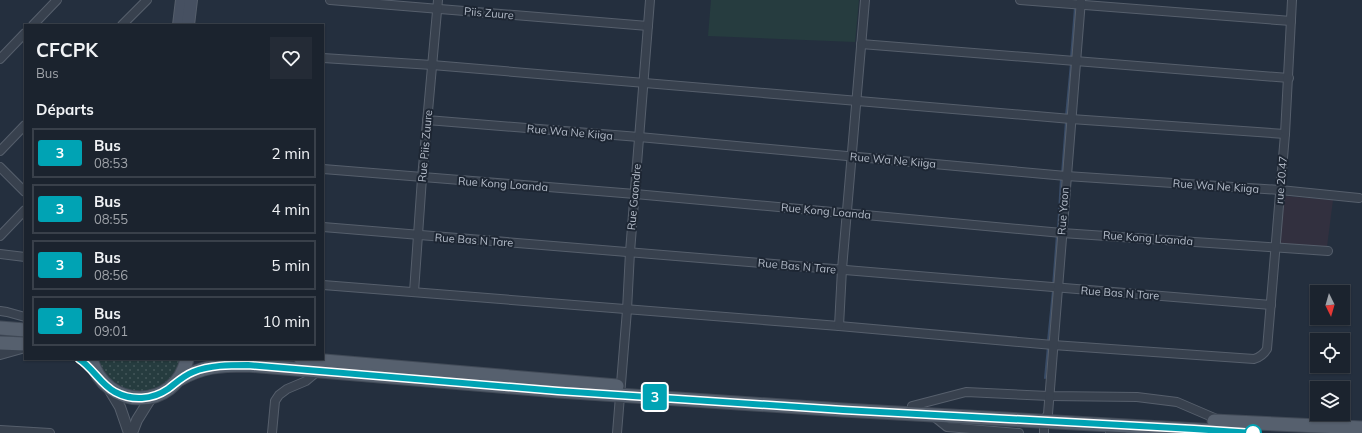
<!DOCTYPE html>
<html lang="fr">
<head>
<meta charset="utf-8">
<style>
  body { margin:0; font-family:Mulish,sans-serif; background:#242b36; color:#f1f3f6; height:100vh; display:flex; flex-direction:column; font-size:15px; white-space:nowrap }
  * { box-sizing:border-box; margin:0 }
  p { font-size:13px; color:#a0a4aa }
  .icon { flex:none; width:22px; height:22px; fill:none; stroke:currentColor; stroke-width:2; stroke-linecap:round; stroke-linejoin:round }
  .map { position:relative; flex:1; overflow:hidden }
  .side { position:absolute; left:24px; top:24px; width:300px; height:336px; display:flex; flex-direction:column; background:#1b232e; border-radius:0px; box-shadow:0 1px 3px #0004,0 0 0 1px #39404a }
  .side>* { flex:none }
  .badge { padding:0 8px; border-radius:3px; font-size:14px; line-height:26px }
  .needle { width:26px; rotate:175deg }
  .tools { position:absolute; left:1310px; top:285px; display:grid; gap:8px }
  .tools a { display:grid; place-items:center; width:40px; height:40px; border-radius:0px; background:#1b232e; box-shadow:0 1px 3px #0004,0 0 0 1px #39404a; font-size:20px }
  .map>.badge { position:absolute; translate:-50% -50%; box-shadow:0 0 0 2px #fff }
  h2 { padding:0 12px; font-size:15px; line-height:36px }
  .round { display:grid; place-items:center; flex:none; width:42px; height:42px; border-radius:0px; background:#242b36 }
  .summary { display:flex; align-items:center; justify-content:space-between; height:68px; padding:0 12px }
  h1 { font-size:19px; font-weight:700; line-height:30px }
  ul { padding:0; list-style:none }
  li { display:flex; align-items:center; gap:12px; height:50px; margin:0 8px 6px; padding:0 4px; border:2px solid #39404a; border-radius:0px }
  li div { flex:1 }
  li b { display:block; font-size:15px }
  li em { font-style:normal }
  li .badge { min-width:44px; font-weight:700; text-align:center }
  .map>svg:first-child { display:block }
  .medical { fill:#32303f }
  .grass { fill:url(#grass-dots) }
  .garden { fill:#263c3f }
  .lines { fill:none; stroke-linecap:round; stroke-linejoin:round }
  .stream { stroke:#394c67; stroke-width:2 }
  .minor-casing { stroke:#565f6c; stroke-width:10 }
  .tertiary-casing { stroke:#565f6c; stroke-width:12 }
  .secondary-casing { stroke:#565f6c; stroke-width:14 }
  .primary-casing { stroke:#414a57; stroke-width:15 }
  .minor { stroke:#38414e; stroke-width:8 }
  .tertiary { stroke:#38414e; stroke-width:10 }
  .secondary { stroke:#465061; stroke-width:12 }
  .primary { stroke:#56606e; stroke-width:13 }
  .line-casing { stroke:#fff; stroke-width:9 }
  .line { stroke:#00a3b4; stroke-width:6 }
  .stop-dot { fill:#fff; stroke:#00a3b4; stroke-width:2 }
  .labels { text-anchor:middle; stroke-width:4; stroke-linejoin:round; paint-order:stroke }
  .street-label { font-size:11px; fill:#b4bcc9; stroke:#1d2633 }
</style>
</head>
<body>
<div class="map">
<svg width="1362" height="433" viewBox="0 0 1362 433">
  <defs>
    <pattern id="grass-dots" width="8" height="8" patternUnits="userSpaceOnUse"><rect width="8" height="8" fill="#263c3f"/><path d="M2 2h.1M6 6h.1" fill="none" stroke="#435659" stroke-width="1.8" stroke-linecap="round"/></pattern>
  </defs>
  <rect width="100%" height="100%" fill="#242f3e"/>
  <path class="medical" d="M1285 196 1333 200 1327 247 1278 244 1282 200Z"/>
  <path class="grass" d="M96 359H182L171 379 156 390 134 393 108 380Z"/>
  <path class="garden" d="M711 0H859L855 42 708 36Z"/>
  <g class="lines">
    <g class="stream">
      <path d="M1071 58 1075 7"/>
      <path d="M1066 116 1071 63"/>
      <path d="M1062 174 1066 121"/>
      <path d="M1058 230 1061 178"/>
      <path d="M1053 286 1057 234"/>
      <path d="M1048 341 1053 290"/>
      <path d="M1045 378 1048 346"/>
    </g>
    <defs>
      <g id="minor">
        <path d="M330 0 648 26"/>
        <path d="M1020 0 1291 21"/>
        <path d="M33 25 57 0"/>
        <path d="M122 25 147 0"/>
        <path d="M861 44 1289 78"/>
        <path d="M323 58 432 65 1071 119 1285 134"/>
        <path d="M0 59 25 33"/>
        <path d="M427 120 639 137 1066 176 1280 190 1359 198"/>
        <path d="M0 151 25 125"/>
        <path d="M0 167 25 192"/>
        <path d="M323 169 635 194 1062 233 1328 251"/>
        <path d="M323 227 1271 305"/>
        <path d="M0 236 25 210"/>
        <path d="M0 254 25 257"/>
        <path d="M323 285 839 326 1053 345 1254 359C1261 357 1264 354 1267 349L1285 134 1292 0"/>
        <path d="M414 292 422 178 438 0"/>
        <path d="M0 311 7 312 25 317"/>
        <path d="M839 326 842 269 865 0"/>
        <path d="M912 406 966 392 1049 396 1137 397 1177 402 1219 420"/>
        <path d="M932 415 947 427 1019 433"/>
        <path d="M0 430 50 433"/>
        <path d="M272 433 275 401 279 395 287 389 306 381 318 371"/>
        <path d="M617 433 627 310 630 252 650 0"/>
        <path d="M1044 433V421L1048 414 1081 0"/>
        <path d="M1110 433 1124 429"/>
      </g>
      <g id="tertiary">
        <path d="M0 354 25 347"/>
        <path d="M108 387 120 407 129 433"/>
        <path d="M132 433 137 420 152 396"/>
      </g>
      <g id="secondary">
        <path d="M179 25 182 0"/>
        <path d="M188 25 191 0"/>
      </g>
      <g id="primary">
        <path d="M0 328 25 330"/>
        <path d="M0 343 25 344"/>
        <path d="M91 359C105 411 176 411 187 359"/>
        <path d="M301 359 617 386"/>
        <path d="M178 380C203 366 220 365 247 365L558 391 843 410 1253 433"/>
        <path d="M1214 421 1362 428"/>
      </g>
    </defs>
    <use href="#minor" class="minor-casing"/>
    <use href="#tertiary" class="tertiary-casing"/>
    <use href="#secondary" class="secondary-casing"/>
    <use href="#primary" class="primary-casing"/>
    <use href="#minor" class="minor"/>
    <use href="#tertiary" class="tertiary"/>
    <use href="#secondary" class="secondary"/>
    <use href="#primary" class="primary"/>
  </g>
  <g class="lines">
    <defs>
      <path id="line" d="M79 359C93 368 101 385 115 392 132 401 152 400 168 389 176 383 183 376 193 372 210 365 229 365 248 365L558 391 843 410 1194 429 1253 433"/>
    </defs>
    <use href="#line" class="line-casing"/>
    <use href="#line" class="line"/>
  </g>
  <circle class="stop-dot" cx="1253" cy="433" r="8"/>
  <g class="labels">
    <g class="street-label">
      <text transform="translate(489 13) rotate(5)" y="4">Piis Zuure</text>
      <text transform="translate(570 132) rotate(5)" y="4">Rue Wa Ne Kiiga</text>
      <text transform="translate(425 146) rotate(-85)" y="4">Rue Piis Zuure</text>
      <text transform="translate(893 160) rotate(5)" y="4">Rue Wa Ne Kiiga</text>
      <text transform="translate(1281 180) rotate(-85)" y="4">rue 20.47</text>
      <text transform="translate(503 184) rotate(4)" y="4">Rue Kong Loanda</text>
      <text transform="translate(1216 186) rotate(4)" y="4">Rue Wa Ne Kiiga</text>
      <text transform="translate(634 197) rotate(-85)" y="4">Rue Gaondre</text>
      <text transform="translate(826 211) rotate(5)" y="4">Rue Kong Loanda</text>
      <text transform="translate(1063 211) rotate(-86)" y="4">Rue Yaon</text>
      <text transform="translate(1148 238) rotate(4)" y="4">Rue Kong Loanda</text>
      <text transform="translate(474 240) rotate(4)" y="4">Rue Bas N Tare</text>
      <text transform="translate(797 266) rotate(5)" y="4">Rue Bas N Tare</text>
      <text transform="translate(1120 293) rotate(4)" y="4">Rue Bas N Tare</text>
    </g>
  </g>
</svg>
<div class="tools">
<a><svg class="needle" viewBox="-14 -14 28 28"><path d="M0-13l5 13h-10z" fill="#e53935"/><path d="M0 13l5-13h-10z" fill="#a0a4aa"/></svg></a>
<a><svg class="icon" aria-label="locate" viewBox="0 0 24 24"><circle cx="12" cy="12" r="6"/><path d="M12 2v4M12 18v4M2 12h4M18 12h4"/></svg></a>
<a><svg class="icon" aria-label="layers" viewBox="0 0 24 24"><path d="M12 4l9 5-9 5-9-5zM3 14l9 5 9-5"/></svg></a>
</div>
<b class="badge" style="left:655px;top:397px;background:#00a3b4;color:#fff">3</b>
<section class="side">
<div class="summary"><div><h1>CFCPK</h1><p>Bus</p></div><a class="round"><svg class="icon" aria-label="heart" viewBox="0 0 24 24"><path d="M12 20l-8-8c-3-5 5-10 8-4 3-6 11-1 8 4z"/></svg></a></div>
<h2>Départs</h2>
<ul>
<li><span class="badge" style="background:#00a3b4;color:#fff">3</span><div><b>Bus</b><p>08:53</p></div><em>2 min</em></li>
<li><span class="badge" style="background:#00a3b4;color:#fff">3</span><div><b>Bus</b><p>08:55</p></div><em>4 min</em></li>
<li><span class="badge" style="background:#00a3b4;color:#fff">3</span><div><b>Bus</b><p>08:56</p></div><em>5 min</em></li>
<li><span class="badge" style="background:#00a3b4;color:#fff">3</span><div><b>Bus</b><p>09:01</p></div><em>10 min</em></li>
</ul>
</section>
</div>
</body>
</html>
